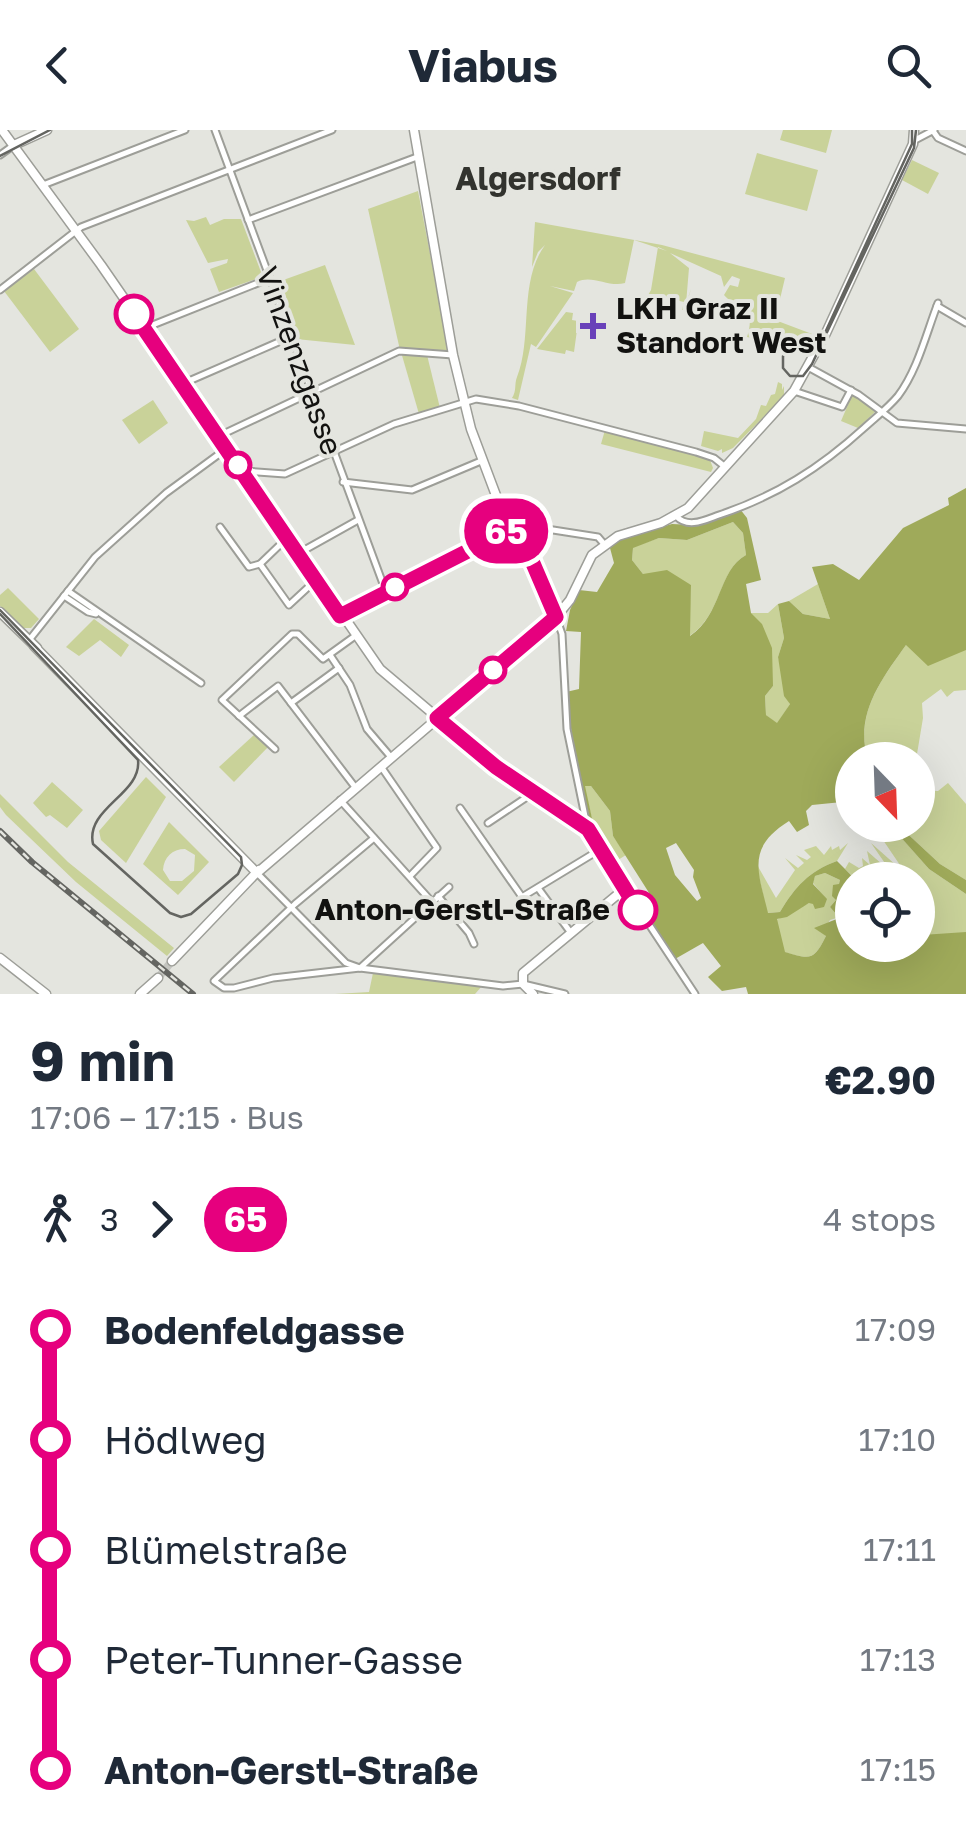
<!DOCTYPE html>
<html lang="en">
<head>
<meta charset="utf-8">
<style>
  body { margin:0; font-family:"Golos Text",sans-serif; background:#f6f6f7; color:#1f2937; height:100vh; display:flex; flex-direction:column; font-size:38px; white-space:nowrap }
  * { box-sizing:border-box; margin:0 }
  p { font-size:32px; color:#747a83 }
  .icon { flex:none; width:55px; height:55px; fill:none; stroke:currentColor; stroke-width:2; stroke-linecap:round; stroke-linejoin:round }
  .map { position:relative; height:864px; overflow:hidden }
  .sheet { display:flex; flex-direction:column; background:#fff; flex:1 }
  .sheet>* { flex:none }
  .badge { padding:0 20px; border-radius:32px; font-size:35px; line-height:65px }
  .needle { width:65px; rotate:157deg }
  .buttons { position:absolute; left:835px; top:612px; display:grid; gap:20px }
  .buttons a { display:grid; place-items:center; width:100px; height:100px; border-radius:50%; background:#fff; box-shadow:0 10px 40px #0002; font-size:50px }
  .map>.badge { position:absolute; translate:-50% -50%; box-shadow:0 0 0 5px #fff }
  .legs { display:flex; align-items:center; gap:15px; height:110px; padding:0 30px; font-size:32px }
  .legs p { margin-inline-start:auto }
  .head { display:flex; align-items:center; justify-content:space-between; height:170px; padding:0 30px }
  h1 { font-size:55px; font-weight:700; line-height:75px }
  ul { padding:0 30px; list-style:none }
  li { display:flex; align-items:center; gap:35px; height:110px; font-size:38px }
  li i { display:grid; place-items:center; width:15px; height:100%; margin:0 12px; background:currentColor }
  li i::after { content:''; width:25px; height:25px; margin:-12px; border:8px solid; border-radius:50%; background:#fff }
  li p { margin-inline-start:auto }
  li:first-child i { background:linear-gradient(#0000 50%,currentColor 0) }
  li:last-child i { background:linear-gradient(currentColor 50%,#0000 0) }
  header { display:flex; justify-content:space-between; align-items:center; height:130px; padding:0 30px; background:#fff; font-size:45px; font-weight:700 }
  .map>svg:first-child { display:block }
  .green { fill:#c9d299; fill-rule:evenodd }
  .forest { fill:#9faa5a; fill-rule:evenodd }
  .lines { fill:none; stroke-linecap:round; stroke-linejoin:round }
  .secondary-tunnel { stroke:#c4c5c0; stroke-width:8; stroke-dasharray:8 4; stroke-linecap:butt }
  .street-casing { stroke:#9d9e98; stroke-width:9 }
  .secondary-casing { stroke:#9d9e98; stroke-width:11 }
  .street { stroke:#fff; stroke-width:5 }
  .secondary { stroke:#fff; stroke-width:8 }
  .tram { stroke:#646561; stroke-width:2.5 }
  .rail-casing { stroke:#646561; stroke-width:6 }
  .rail { stroke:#e4e5df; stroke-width:2.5; stroke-dasharray:8; stroke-linecap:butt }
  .line-1-casing { stroke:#fff; stroke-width:22 }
  .line-1 { stroke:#e6007e; stroke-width:15 }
  .stop-1-dot { fill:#fff; stroke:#e6007e; stroke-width:5 }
  .poi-dot { fill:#6941b9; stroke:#e4e5df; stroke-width:4 }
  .labels { text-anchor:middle; stroke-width:8; stroke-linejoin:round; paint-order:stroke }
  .poi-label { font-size:30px; font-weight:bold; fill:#121210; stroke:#e4e5df; text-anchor:start }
  .street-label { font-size:30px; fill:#121210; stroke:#e4e5df }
  .stop-label { font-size:30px; font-weight:bold; fill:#121210; stroke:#e4e5df; text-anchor:end }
  .neighbourhood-label { font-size:32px; font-weight:bold; fill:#32332e; stroke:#e4e5df }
</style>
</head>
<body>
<header><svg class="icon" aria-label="back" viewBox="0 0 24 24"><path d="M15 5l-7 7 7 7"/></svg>Viabus<svg class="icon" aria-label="search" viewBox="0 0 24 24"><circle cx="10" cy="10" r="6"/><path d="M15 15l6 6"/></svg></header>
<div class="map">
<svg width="966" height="864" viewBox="0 0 966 864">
  <rect width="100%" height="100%" fill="#e4e5df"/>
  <g class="green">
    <path d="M783 0H832L826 23 780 10Z"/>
    <path d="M757 23 818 40 807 81 745 64Z"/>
    <path d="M912 30 939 43 928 64 902 50Z"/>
    <path d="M418 61 449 222 400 220 368 79Z"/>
    <path d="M206 87 210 95 224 89H241L261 142 259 148 219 162 210 139 227 133 228 129 208 133 186 90 194 91Z"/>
    <path d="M535 92 662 115 785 148 775 190 820 207 788 215 786 212 781 214 747 207C757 175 738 181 724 165L730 155 738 157 740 149 732 146 724 157 721 146 670 123 689 138 686 174 691 159 685 180H682L684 172 675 170 671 184 667 187 669 179 664 180 666 171 647 167 651 160 658 117 667 121 634 110 625 153C609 158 592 144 577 152L574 161 550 156 573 163 536 217 531 214 518 270 512 268C517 260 514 255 517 247 533 207 518 152 545 115L538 122 532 137Z"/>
    <path d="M325 135 355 215 296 209 275 153Z"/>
    <path d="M34 139 79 199 50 222 4 161Z"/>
    <path d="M566 182 573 183 572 190 583 192 581 199 577 200 574 222 566 220 565 224 537 219Z"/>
    <path d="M401 222 427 225 440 278 419 284Z"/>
    <path d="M778 252 782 254V260L784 256V266L733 318 722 323V319L718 321 701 316 704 301 738 308 756 289 761 275 766 276 771 265 775 264Z"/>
    <path d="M853 263 876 281 858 298 841 291Z"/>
    <path d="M153 270 168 293 139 314 122 290Z"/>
    <path d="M605 300 710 330 713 338 711 342 601 314Z"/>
    <path d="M733 392 743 403 746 425C718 440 723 485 688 507L691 455 643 444 632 430 633 417 659 408 687 410Z"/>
    <path d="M818 454 830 489 803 484 789 471Z"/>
    <path d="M8 458 39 489 31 498H23L0 476V465Z"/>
    <path d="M778 474 784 508 778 527 790 574 777 594 766 585 765 566 773 556 751 483H768Z"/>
    <path d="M94 489 129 515 121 527 100 510 79 526 66 517Z"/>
    <path d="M906 515 966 520V560L954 561 947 567 941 559 922 573 923 588 916 630H868C854 585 881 550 906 515Z"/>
    <path d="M255 604 269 616 234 652 219 637Z"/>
    <path d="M146 647 166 667 126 733 101 710 99 701Z"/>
    <path d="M918 651 920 660 938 661 948 653 966 674V750L940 734 898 695H918Z"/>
    <path d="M52 652 83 680 67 698 50 685 46 687 33 673Z"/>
    <path d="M584 656H591L610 681 613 706 626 725 613 733 591 695 593 693Z"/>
    <path d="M0 664 68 732 174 818 167 826 76 752 6 685 0 677Z"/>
    <path d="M169 692 209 732 178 765 143 734ZM185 719 195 725 194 741 182 751H170L163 740C164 727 172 719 185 719Z"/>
    <path d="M900 706 929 739 966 764V802L962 804 918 807V788L922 787 918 781V750L855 748 845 739 849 732 859 738 863 736 862 728 870 735 867 721 891 742 871 713 906 744 883 710Z"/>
    <path d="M848 713 837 731C809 741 795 757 780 782L767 783 756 733 776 768 795 740 785 728 798 738 804 733 796 725 807 730 811 727 804 720 816 716 824 725 831 716 832 720 839 716 840 720Z"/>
    <path d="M825 743 840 750 836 770 830 777 836 784 852 777V783L830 790 823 801 826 806C814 830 811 830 784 822L776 790 809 773 826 769 813 753 815 746Z"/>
    <path d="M373 843 482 856 475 864H335L369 862Z"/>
  </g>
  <g class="forest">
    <path d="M966 358V520L928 536 906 515C881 550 854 585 868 630H852V671L812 675 806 681 809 695 797 702 789 691C746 718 758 741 768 783L780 782C795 757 809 741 837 731L854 748 863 746 868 750H852V777L836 784 830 777 836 770 832 766 833 755 839 754 840 750 825 743 815 746 813 754 827 769 824 777 815 779 813 774 809 773 787 787 777 789 785 822C811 830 814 830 826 806L814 798 852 783V815H878L876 821 893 815H918V807L922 805 966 802V864H748L746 857 722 861 708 847 721 836 703 813 675 829 645 785 658 777 613 706 610 681 591 656H585L593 693 591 695 578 649 566 562 579 559 581 502 566 501 570 480 579 460 597 462 614 433 610 418 619 409 672 394 693 395 740 379 747 388 761 450 746 454 751 483 762 494 772 518 773 556 765 566 766 585 777 593 790 574 784 566 778 527 784 508 778 474 789 471 803 484 830 489 812 437 833 434 859 450 903 398 949 375 948 368ZM733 392 743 403 746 425C718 440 722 485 690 506L691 455 667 440 643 444 632 430 633 418 659 408 687 410ZM676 713 694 740 693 747 701 768 697 771 675 745 666 718Z"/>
    <path d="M890 695H898L940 734 966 750V764L929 739Z"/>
  </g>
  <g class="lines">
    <path class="secondary-tunnel" d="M158 848 172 831"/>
    <defs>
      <g id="street">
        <path d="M215 0 386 462"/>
        <path d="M933 1 938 8 966 21"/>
        <path d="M915 10 934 0"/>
        <path d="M0 25 14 15"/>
        <path d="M43 55 185 0"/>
        <path d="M248 90 417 27"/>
        <path d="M0 160 81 97 332 0"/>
        <path d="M937 176 966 193"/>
        <path d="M145 198 268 149"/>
        <path d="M808 237 859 265 897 293 966 299"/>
        <path d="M182 254 290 207"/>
        <path d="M794 261 842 277 851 260"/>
        <path d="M221 305 399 221 453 225"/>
        <path d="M245 341 285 344 394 294 476 269 519 276 696 322 714 328 724 336"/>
        <path d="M343 352 412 360 481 331"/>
        <path d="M676 386C688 399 705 390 719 385 776 366 820 338 864 298 876 287 888 278 898 266 918 239 926 204 938 173"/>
        <path d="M220 397 249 437 260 434 289 475 316 450"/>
        <path d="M299 423 358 390"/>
        <path d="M260 434 287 408"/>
        <path d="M68 461 201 553"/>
        <path d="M64 466 88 482 96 484"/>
        <path d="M342 484 521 395 598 407 604 414"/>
        <path d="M556 487 562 504 567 599 587 696"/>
        <path d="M30 509 95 427 166 363 226 319"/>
        <path d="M330 525 350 555 367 599 390 626"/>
        <path d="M291 573 339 538"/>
        <path d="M239 586 278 556 355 657"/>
        <path d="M275 619 222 570 292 504H298L323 529 355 506"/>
        <path d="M382 638 437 718 410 746"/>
        <path d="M340 670 432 772"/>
        <path d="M460 678 522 767 601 719"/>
        <path d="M488 693 533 663"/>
        <path d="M374 708 295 774 214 851 224 858H234L273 848 360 838 503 856 523 854 565 864"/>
        <path d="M257 743 346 833 360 838 449 757"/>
        <path d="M538 758 571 803"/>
        <path d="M625 758 695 864"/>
        <path d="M438 766 469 803 474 814"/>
      </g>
      <g id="secondary">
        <path d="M2 0 101 135 380 539 496 637 587 699 623 754V760L523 843V854L533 864"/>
        <path d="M414 0 453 225 471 299 497 368 522 404 556 487"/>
        <path d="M14 15 47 0"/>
        <path d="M0 482 37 518"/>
        <path d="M34 516 257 743"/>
        <path d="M257 743 556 487 570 470 592 425 618 406 661 393 688 378 794 261 826 203 913 14 914 0"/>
        <path d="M0 828 46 864"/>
        <path d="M172 831 259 740"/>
        <path d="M140 864 158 848"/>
      </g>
    </defs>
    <use href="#street" class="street-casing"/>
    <use href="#secondary" class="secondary-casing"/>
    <use href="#street" class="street"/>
    <use href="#secondary" class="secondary"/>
    <g class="tram">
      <path d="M912 0V14L824 205C813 221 795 212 783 226V238L790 246H803L812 234 914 18 916 0"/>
      <path d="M0 26 50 0"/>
      <path d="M0 480 241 727 242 735 238 744 191 784 181 787 170 783 93 714C85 678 142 664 138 630L0 484"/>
    </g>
    <defs>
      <path id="rail" d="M0 701 32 732 193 864"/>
    </defs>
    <use href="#rail" class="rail-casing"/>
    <use href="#rail" class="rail"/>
  </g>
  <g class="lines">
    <defs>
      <path id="line-1" d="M134 184 340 486 517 396 556 487 437 588 496 637 588 699 638 780"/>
    </defs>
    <use href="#line-1" class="line-1-casing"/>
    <use href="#line-1" class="line-1"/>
  </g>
  <g class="stop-1-dot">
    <circle cx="134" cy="184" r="18"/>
    <circle cx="238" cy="335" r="12"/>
    <circle cx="395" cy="457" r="12"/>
    <circle cx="493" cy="540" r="12"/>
    <circle cx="638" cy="780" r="18"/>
  </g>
  <path class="poi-dot" d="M588 181h10v10h10v10h-10v10h-10v-10h-10v-10h10z"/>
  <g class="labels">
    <g class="poi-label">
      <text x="616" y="189">LKH Graz II<tspan x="616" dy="34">Standort West</tspan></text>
    </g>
    <g class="street-label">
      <text transform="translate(299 231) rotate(70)" y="10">Vinzenzgasse</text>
    </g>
    <g class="stop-label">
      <text x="610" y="790">Anton-Gerstl-Straße</text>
    </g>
    <g class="neighbourhood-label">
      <text x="538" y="60">Algersdorf</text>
    </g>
  </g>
</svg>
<div class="buttons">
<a><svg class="needle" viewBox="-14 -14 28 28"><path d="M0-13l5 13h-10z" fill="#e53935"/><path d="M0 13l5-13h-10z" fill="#747a83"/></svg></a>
<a><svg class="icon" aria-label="locate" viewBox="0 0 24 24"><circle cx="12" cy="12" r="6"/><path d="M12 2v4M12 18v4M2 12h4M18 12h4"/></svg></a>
</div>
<b class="badge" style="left:506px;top:401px;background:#e6007e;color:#fff">65</b>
</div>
<section class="sheet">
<div class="head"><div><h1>9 min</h1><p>17:06 – 17:15 · Bus</p></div><b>€2.90</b></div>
<div class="legs"><svg class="icon" aria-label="walk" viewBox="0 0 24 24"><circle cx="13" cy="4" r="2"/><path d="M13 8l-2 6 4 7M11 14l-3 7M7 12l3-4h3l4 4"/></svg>3<svg class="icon" aria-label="forward" viewBox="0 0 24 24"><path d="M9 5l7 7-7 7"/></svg><b class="badge" style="background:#e6007e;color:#fff">65</b><p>4 stops</p></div>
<ul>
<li><i style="color:#e6007e"></i><b>Bodenfeldgasse</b><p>17:09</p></li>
<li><i style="color:#e6007e"></i><span>Hödlweg</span><p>17:10</p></li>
<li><i style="color:#e6007e"></i><span>Blümelstraße</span><p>17:11</p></li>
<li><i style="color:#e6007e"></i><span>Peter-Tunner-Gasse</span><p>17:13</p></li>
<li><i style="color:#e6007e"></i><b>Anton-Gerstl-Straße</b><p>17:15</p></li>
</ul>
</section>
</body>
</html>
